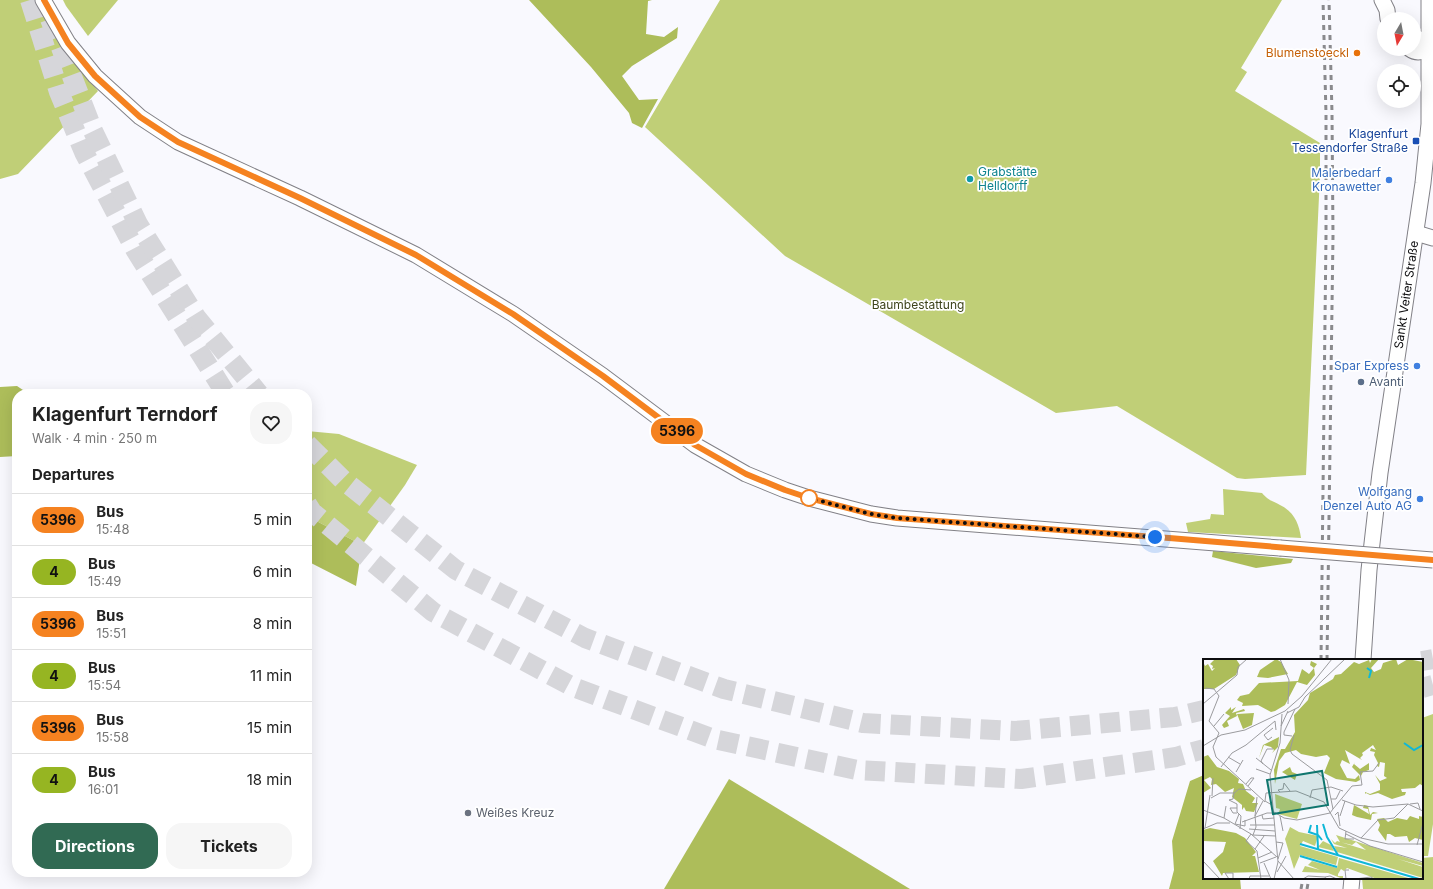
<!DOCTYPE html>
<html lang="en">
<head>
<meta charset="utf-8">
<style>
  body { margin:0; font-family:Inter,sans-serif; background:#f6f6f6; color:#222; height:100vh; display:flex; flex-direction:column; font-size:15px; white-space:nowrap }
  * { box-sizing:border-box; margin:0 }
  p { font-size:13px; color:#767676 }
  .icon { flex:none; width:22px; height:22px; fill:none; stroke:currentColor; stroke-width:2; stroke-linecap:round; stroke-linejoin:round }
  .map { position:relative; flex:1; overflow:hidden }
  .panel { position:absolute; left:12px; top:389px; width:300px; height:488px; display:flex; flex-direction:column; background:#fff; border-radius:16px; box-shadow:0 4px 16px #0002 }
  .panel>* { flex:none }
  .badge { padding:0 8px; border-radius:13px; font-size:14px; line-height:26px }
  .needle { width:26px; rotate:190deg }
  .controls { position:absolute; left:1377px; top:12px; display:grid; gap:8px }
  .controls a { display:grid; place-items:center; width:44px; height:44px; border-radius:50%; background:#fff; box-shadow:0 4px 16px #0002; font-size:20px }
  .you { position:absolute; width:20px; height:20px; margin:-10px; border:3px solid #fff; border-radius:50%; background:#1a73e8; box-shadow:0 0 0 6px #1a73e833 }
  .map>.badge { position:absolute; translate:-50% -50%; box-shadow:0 0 0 2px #fff }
  h2 { padding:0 20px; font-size:15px; line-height:36px }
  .round { display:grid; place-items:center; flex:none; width:42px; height:42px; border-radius:16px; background:#f6f6f6 }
  .overview { display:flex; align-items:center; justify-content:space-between; height:68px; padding:0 20px }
  h1 { font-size:19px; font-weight:700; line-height:30px }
  .action { display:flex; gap:8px; margin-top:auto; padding:8px 20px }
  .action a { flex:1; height:46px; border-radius:16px; background:#316a53; color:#fff; font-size:16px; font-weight:700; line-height:46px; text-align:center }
  .action a+a { background:#f6f6f6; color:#222 }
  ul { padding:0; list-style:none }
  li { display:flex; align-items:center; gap:12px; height:52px; padding:0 20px; border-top:1px solid #e0e0e0 }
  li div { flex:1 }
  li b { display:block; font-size:15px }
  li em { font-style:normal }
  li .badge { min-width:44px; font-weight:700; text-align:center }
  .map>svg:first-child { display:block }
  .green { fill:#c0cf77 }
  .forest { fill:#adbd5a }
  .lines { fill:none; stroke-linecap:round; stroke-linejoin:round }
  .highway-tunnel { stroke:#d6d6da; stroke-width:20; stroke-dasharray:20 10; stroke-linecap:butt }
  .secondary-casing { stroke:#828187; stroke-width:17 }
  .secondary { stroke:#fff; stroke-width:15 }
  .rail { stroke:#8a8a8d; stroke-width:3; stroke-dasharray:5 5; stroke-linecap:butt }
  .secondary-bridge-casing { stroke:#828187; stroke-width:17; stroke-linecap:butt }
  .secondary-bridge { stroke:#fff; stroke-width:15 }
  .line-casing { stroke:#fff; stroke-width:9 }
  .line { stroke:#f58220; stroke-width:6 }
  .walk { stroke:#0d0d0f; stroke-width:4; stroke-dasharray:0 7.2 }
  .food-dot { fill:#e8710a; stroke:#fff; stroke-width:1.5 }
  .transit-dot { fill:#1a4fb4; stroke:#fff; stroke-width:1.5 }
  .culture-dot { fill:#0f9aa8; stroke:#fff; stroke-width:1.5 }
  .shop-dot { fill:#3f7fe0; stroke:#fff; stroke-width:1.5 }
  .service-dot { fill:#5c6f8a; stroke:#fff; stroke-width:1.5 }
  .stop-dot { fill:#fff; stroke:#f58220; stroke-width:2 }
  .worship-dot { fill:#6b7280; stroke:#fff; stroke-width:1.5 }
  .labels { text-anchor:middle; stroke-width:3.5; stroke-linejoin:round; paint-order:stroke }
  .food-label { font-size:12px; fill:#c56008; stroke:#fff; text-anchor:end }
  .transit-label { font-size:12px; fill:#164399; stroke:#fff; text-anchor:end }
  .culture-label { font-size:12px; fill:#0d838f; stroke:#fff; text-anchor:start }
  .shop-label { font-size:12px; fill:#366cbe; stroke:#fff; text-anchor:end }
  .street-label { font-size:12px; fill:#0d0d0f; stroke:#fff }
  .park-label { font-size:12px; fill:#3e441b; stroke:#fff }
  .service-label { font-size:12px; fill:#4e5e75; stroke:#fff; text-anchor:start }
  .worship-label { font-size:12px; fill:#5b616d; stroke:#fff; text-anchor:start }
  .inset-river { fill:none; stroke:#0fb7d7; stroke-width:2 }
  .inset-road { fill:none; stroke:#9b9b9e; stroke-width:1 }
  .view { fill:#0f766e; fill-opacity:0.15; stroke:#0f766e; stroke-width:2 }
  .inset-edge { fill:none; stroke:#0d0d0f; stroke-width:2 }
</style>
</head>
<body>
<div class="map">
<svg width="1433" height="889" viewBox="0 0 1433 889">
  <rect width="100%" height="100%" fill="#f9f9fe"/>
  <g class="green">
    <path d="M0 0H34L56 38 98 91 18 174 0 179Z"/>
    <path d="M63 0H118L88 36 66 6Z"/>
    <path d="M720 0H1282L1241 68 1247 72 1235 91 1320 143V175L1306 475 1245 479 1237 478 1117 406 1056 413 785 256 645 127Z"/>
    <path d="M307 431 339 434 417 465 405 485 362 545 307 516Z"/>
    <path d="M1223 489 1262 493C1269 501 1271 500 1280 505 1294 512 1299 523 1301 538L1188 532 1186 523 1210 519 1211 514 1224 515Z"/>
    <path d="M1433 714V824L1428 856H1422V718Z"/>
    <path d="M1433 857V889H1363L1362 878H1422V858Z"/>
  </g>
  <g class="forest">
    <path d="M529 0H652L648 1 646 34 664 37 678 27 677 38 632 66 622 76 639 100 658 99 642 128 632 123 629 113 591 67Z"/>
    <path d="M17 386 26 392 40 394H17V456L0 457V387Z"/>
    <path d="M307 516 362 545 356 586 311 563 307 571Z"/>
    <path d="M1213 551 1293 559 1291 563 1256 568 1212 557Z"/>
    <path d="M1204 775V878H1240L1241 889H1169L1174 870 1172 841 1190 781Z"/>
    <path d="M729 779 910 889H664Z"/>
  </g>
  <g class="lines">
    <g class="highway-tunnel">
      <path d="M30 0 59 92 84 152 136 251 226 394"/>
      <path d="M50 19 93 131 138 224 196 317 259 394"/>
      <path d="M307 444 343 480 456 570 585 638 724 689 863 723 1015 731 1175 717 1204 710"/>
      <path d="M307 504 312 512 433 612 573 687 714 739 857 770 1021 779 1176 757 1204 749"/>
      <path d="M1422 661 1433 659"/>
      <path d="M1422 688 1433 685"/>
    </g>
    <defs>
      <g id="secondary">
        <path d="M43 0 68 43 95 76 140 117 178 142 300 198 416 255 513 314 603 376 695 445 746 474 785 490 809 498 871 514 897 518 1280 548"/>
        <path d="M1382 0 1387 10 1388 19"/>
        <path d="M1414 37C1422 38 1425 47 1433 50"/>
        <path d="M1410 49C1417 54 1422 52 1429 48"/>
        <path d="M1416 233 1433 238"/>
        <path id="s1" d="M1363 660 1369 570 1380 473 1423 183 1429 124V0"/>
        <path d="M1351 889 1352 878"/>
      </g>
    </defs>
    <use href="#secondary" class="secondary-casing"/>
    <use href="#secondary" class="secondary"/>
    <g class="rail">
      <path d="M1321 660 1326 236V114L1323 0"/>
      <path d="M1327 660 1333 236 1332 113 1329 0"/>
      <path d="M1301 889 1303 878"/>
      <path d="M1307 889 1309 878"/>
    </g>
    <defs>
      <path id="secondary-bridge" d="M1280 548 1433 560"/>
    </defs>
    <use href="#secondary-bridge" class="secondary-bridge-casing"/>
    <use href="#secondary-bridge" class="secondary-bridge"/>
  </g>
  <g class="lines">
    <defs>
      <path id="line" d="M44 0 68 43 95 76 140 117 178 142 300 198 416 255 513 314 603 376 695 445 746 474 785 490 809 498 871 514 897 518 1169 538 1433 560"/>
    </defs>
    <use href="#line" class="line-casing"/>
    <use href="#line" class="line"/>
    <path class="walk" d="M809 498 871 514 897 518 1155 537"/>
  </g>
  <circle class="food-dot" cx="1357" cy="53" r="4"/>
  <rect class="transit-dot" x="1412" y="137" width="8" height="8" rx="2"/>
  <circle class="culture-dot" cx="970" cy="179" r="4"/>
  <g class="shop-dot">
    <circle cx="1389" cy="180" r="4"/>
    <circle cx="1417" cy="366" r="4"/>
    <circle cx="1420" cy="499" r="4"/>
  </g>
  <circle class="service-dot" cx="1361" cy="382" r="4"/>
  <circle class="stop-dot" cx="809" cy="498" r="8"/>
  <circle class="worship-dot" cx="468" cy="813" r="4"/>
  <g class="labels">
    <g class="food-label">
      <text x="1349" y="57">Blumenstoeckl</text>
    </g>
    <g class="transit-label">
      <text x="1408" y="138">Klagenfurt<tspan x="1408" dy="14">Tessendorfer Straße</tspan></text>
    </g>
    <g class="culture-label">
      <text x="978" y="176">Grabstätte<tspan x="978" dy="14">Helldorff</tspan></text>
    </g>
    <g class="shop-label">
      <text x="1381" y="177">Malerbedarf<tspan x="1381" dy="14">Kronawetter</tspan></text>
      <text x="1409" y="370">Spar Express</text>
      <text x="1412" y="496">Wolfgang<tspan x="1412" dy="14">Denzel Auto AG</tspan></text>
    </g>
    <g class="street-label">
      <text dy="4" stroke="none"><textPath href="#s1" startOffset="368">Sankt Veiter Straße</textPath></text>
    </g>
    <g class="park-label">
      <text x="918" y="309">Baumbestattung</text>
    </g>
    <g class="service-label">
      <text x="1369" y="386">Avanti</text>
    </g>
    <g class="worship-label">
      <text x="476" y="817">Weißes Kreuz</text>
    </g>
  </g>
  <g transform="translate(1203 659)">
    <rect width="220" height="220" fill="#f9f9fe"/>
    <path d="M72 135 99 145 94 160 75 155 77 150 73 149ZM87 168 96 173 115 177 112 187 100 182 97 187 135 198 133 206 97 196 91 210 82 180ZM133 176 220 204V207L195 200 220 208V219L134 193 131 187 144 189 131 185 128 180 132 184 134 182 163 191 153 183 149 186 137 183ZM120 182 128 186 131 192 115 188ZM136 199 209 220H174L144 209 141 212 138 210 135 215V217H140V220L125 214 99 213 102 207 117 211 105 206 109 202 134 209Z" fill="#c0cf77"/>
    <path d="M12 0H33L37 6 33 16 11 30H0V3L2 7 5 5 9 12 12 9 9 10 10 7 7 5ZM73 0 78 3 85 15 65 19 54 18 57 11ZM169 0H176L168 9 171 13 178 10 180 4 193 0 195 6 205 0 220 3V127L217 125 212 129 198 130 199 133H203L202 136 189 140 175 134 167 136 163 134 162 135V133L167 135 177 131V125L172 116 177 122 184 119 181 117 182 104 177 103 176 108 174 107 175 104 171 96 172 93 167 92 168 89 173 91 170 86 159 94 160 96 157 99 159 101 142 91 147 105 139 101 137 106 144 119 152 120 156 116 157 121 153 123 133 120 121 114 127 99 124 96 113 98 98 95 93 91 82 94 76 102 72 125 71 111 78 90H82L92 73 91 56 105 41 107 34 130 20 132 16 138 15 151 3 156 5 166 1 167 4ZM108 2 114 5 111 9 112 16 104 26 94 23 82 46 72 52 68 53 55 46 39 47 40 44 34 41 37 37 46 35 56 24 95 22 99 10 106 15 111 9 107 6ZM28 48V51L33 48 29 54 41 50 42 52 33 54 34 57 24 62 26 67 21 69 19 66 27 57 22 54ZM51 54 49 66 40 70 34 55ZM76 78 75 88 69 94 71 91 68 88 61 86 56 99 60 86ZM5 96 14 108 26 112 36 120 35 124 40 125 43 132 52 139 49 144H55L51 153 43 152 41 148 39 151V146L29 138 31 129 22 133 13 125 8 126 9 120 7 118 1 121 8 129 0 134V98ZM152 103 151 105 157 110 166 104V111L160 113 158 117 149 108ZM87 108 89 113 94 115 92 121 79 113ZM151 146 166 155 165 150 160 149 161 146 165 147 167 156 170 153 175 154 169 155 168 161 154 158 149 156ZM207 157 216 160V157L220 158V181L212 179 206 183 204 177 192 178 187 175H184L183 182 175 171 177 166 174 160 181 159 185 163 194 159 204 161ZM7 169 33 174 42 179 53 193 49 197H52L56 213 20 214 19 217 10 202 20 193 23 183 0 182V171Z" fill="#adbd5a"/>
    <path class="inset-river" d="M164 9 168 12 166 19M201 84 211 91 220 86M120 165 124 178 135 196M108 166 106 173 115 176 119 181M114 166 115 190M97 185 216 220M97 197 134 208"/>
    <path class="inset-road" d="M77 0 86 21 85 45M2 29 11 30 16 37 6 62M0 45 34 16 35 8 44 0M84 54 96 48 102 38 142 0M6 62 16 74 10 88 13 98 62 143M11 67 21 55M78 67 85 52M91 76 87 91 89 95 124 121 130 150 127 154M89 77 81 76V73L92 50M69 78 65 81 61 76 70 69M0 87 18 76 42 71 82 52 99 37 129 0M25 98 37 105M53 99 68 111M60 105 58 102 64 90H70M18 108 29 94 43 86 72 62 73 71M53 110 67 115M33 113 40 101M43 125 48 119H51L45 127M77 133 75 131 80 130 81 124 87 132M31 134 30 140 26 141 34 145V153L38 157 37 170M9 137 10 119M8 139 17 134H31L36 130 48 131M107 139 109 131 128 128 140 132M128 140H133L137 132M139 141 153 146 170 148 205 145M205 145 220 152M207 145 215 144 217 150M69 146 62 142 63 134 93 132 121 143 136 169 158 179 185 185H220M34 149H27L30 154H34M130 150 149 127 159 126 157 113 170 112 176 104M0 151 21 159 48 175 74 198M71 153 81 159 94 161 127 154M36 155 32 165 42 167V161M59 156 60 160 71 159M132 156 135 153 137 167M52 157 54 138M77 157 80 172M137 157 142 142M21 159 23 147M39 163 64 154H71M47 166H72M2 169 7 136M0 170 14 164H27M46 170 72 172M143 172 142 180H151M48 175 43 182 54 192 58 220M143 175 167 187 220 203M49 176 73 177M50 176 53 168 52 157 60 142M158 179 175 161 191 159 205 145M73 183 80 184 75 200M214 186 220 164M52 190 61 177M55 199 69 193M0 202 17 220M75 202 91 220M57 204 73 198M61 204 68 220M74 213 83 197M30 220V214H22L26 220H33M46 220 47 217H66M71 220 75 203 67 116 77 84 79 55M100 220 105 217 122 218M123 220 122 218 127 217 134 220M143 220 142 211H146M152 220 168 218 171 220"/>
    <path class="view" d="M119 112 125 146 70 155 64 121Z"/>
    <rect width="220" height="220" class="inset-edge"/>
  </g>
</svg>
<div class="controls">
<a><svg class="needle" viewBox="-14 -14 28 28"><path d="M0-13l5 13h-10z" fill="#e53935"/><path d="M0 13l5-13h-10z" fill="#767676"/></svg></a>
<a><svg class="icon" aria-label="locate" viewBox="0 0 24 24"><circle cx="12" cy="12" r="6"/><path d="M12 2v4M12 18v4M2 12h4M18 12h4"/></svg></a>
</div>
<div class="you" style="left:1155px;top:537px"></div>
<b class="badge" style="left:677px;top:431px;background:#f58220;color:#111">5396</b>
<section class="panel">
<div class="overview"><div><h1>Klagenfurt Terndorf</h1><p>Walk · 4 min · 250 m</p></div><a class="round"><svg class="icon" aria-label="heart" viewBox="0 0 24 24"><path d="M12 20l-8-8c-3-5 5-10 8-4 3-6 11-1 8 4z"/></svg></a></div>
<h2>Departures</h2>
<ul>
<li><span class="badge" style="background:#f58220;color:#111">5396</span><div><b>Bus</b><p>15:48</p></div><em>5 min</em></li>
<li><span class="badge" style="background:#96b522;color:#111">4</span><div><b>Bus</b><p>15:49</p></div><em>6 min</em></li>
<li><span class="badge" style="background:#f58220;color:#111">5396</span><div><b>Bus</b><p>15:51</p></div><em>8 min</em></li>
<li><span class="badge" style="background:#96b522;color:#111">4</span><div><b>Bus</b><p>15:54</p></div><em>11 min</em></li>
<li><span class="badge" style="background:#f58220;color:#111">5396</span><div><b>Bus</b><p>15:58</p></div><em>15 min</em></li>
<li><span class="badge" style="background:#96b522;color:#111">4</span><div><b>Bus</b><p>16:01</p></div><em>18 min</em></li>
</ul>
<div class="action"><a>Directions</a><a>Tickets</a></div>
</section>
</div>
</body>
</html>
